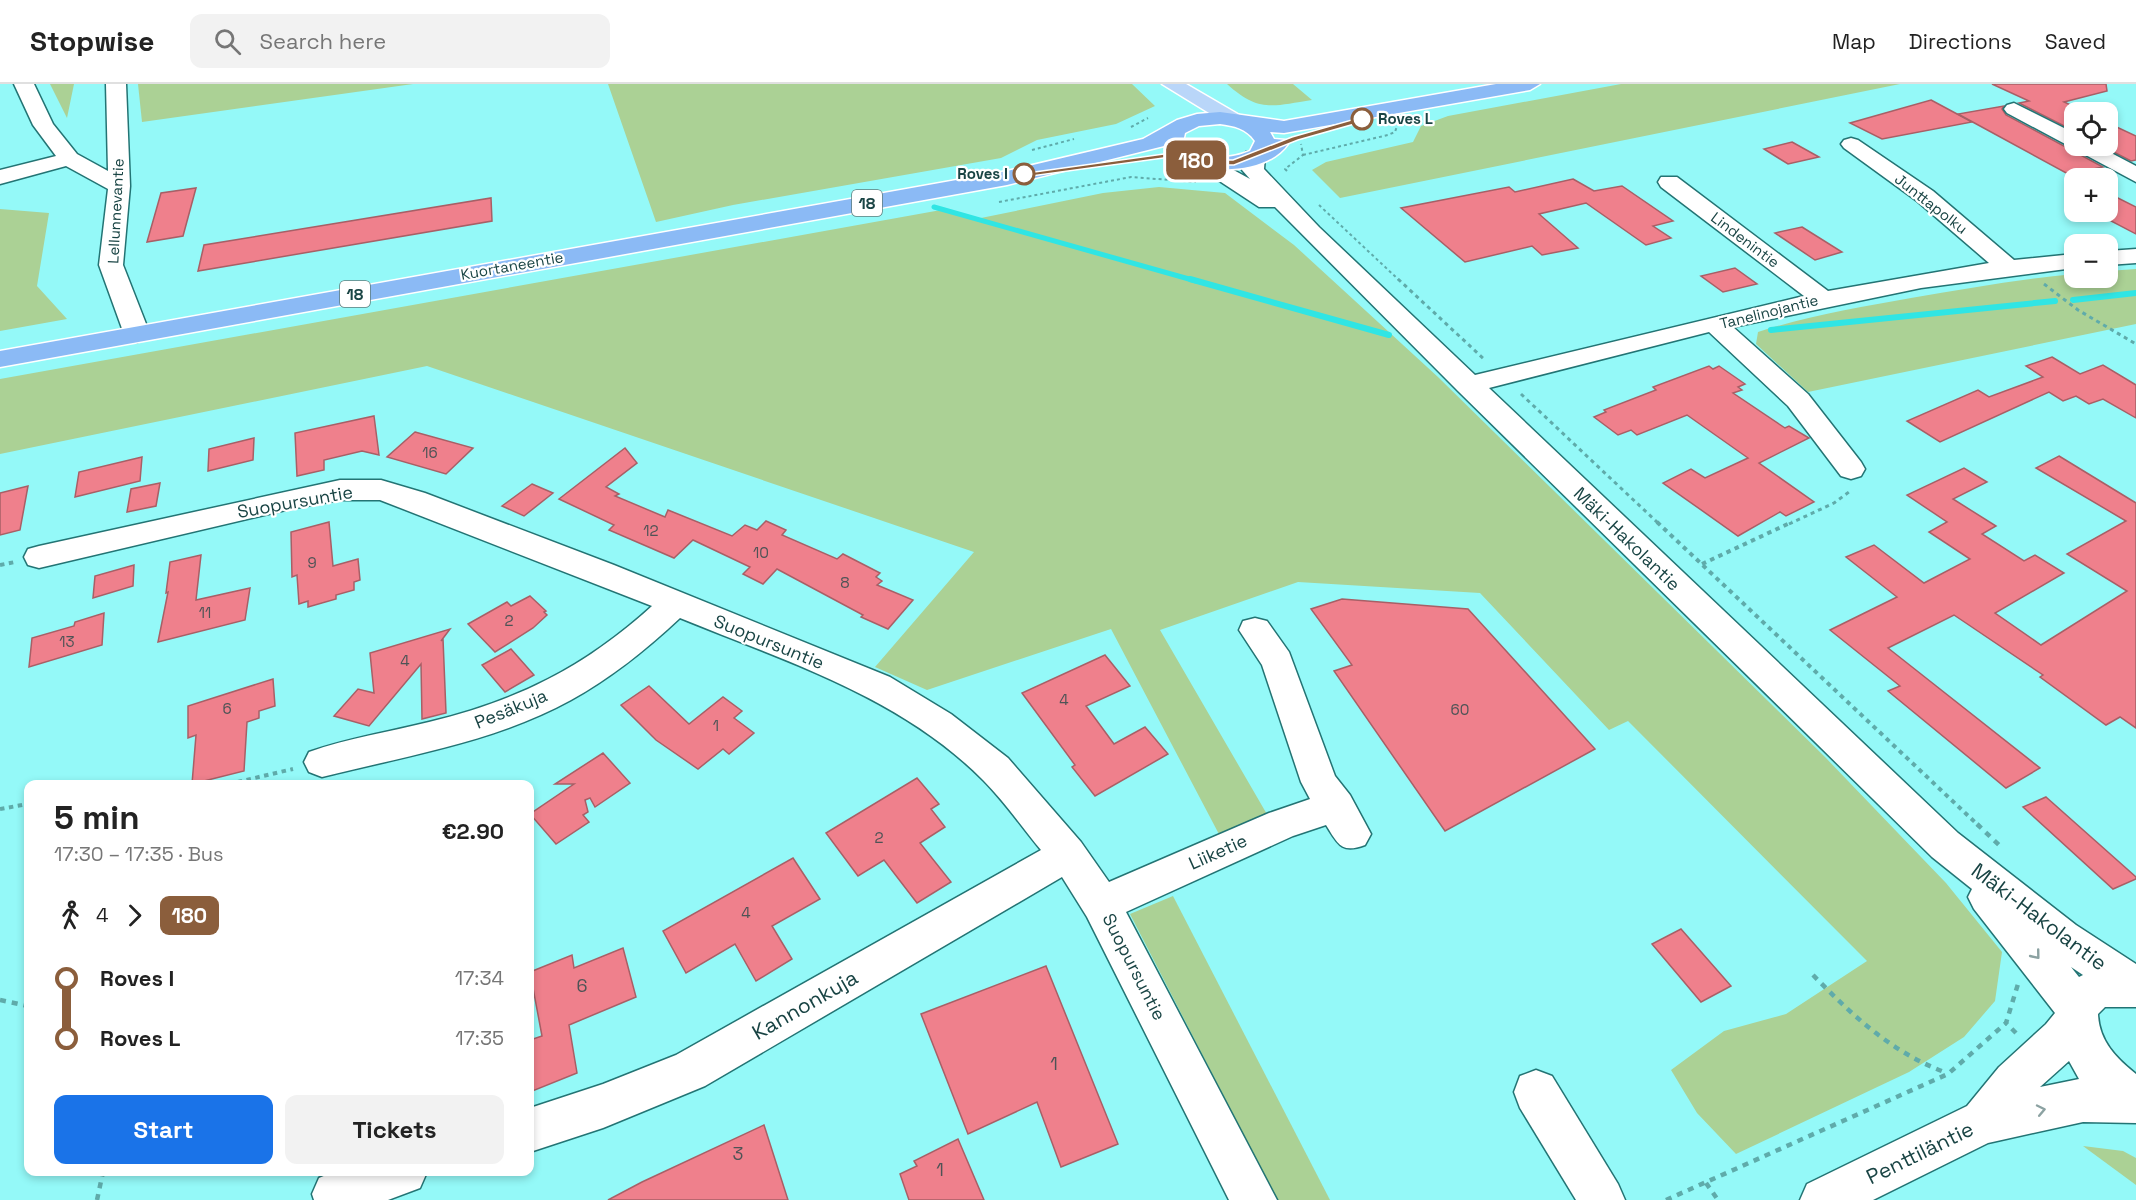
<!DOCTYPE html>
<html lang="en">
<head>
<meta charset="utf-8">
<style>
  body { margin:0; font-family:"Space Grotesk",sans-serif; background:#f2f2f2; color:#222; height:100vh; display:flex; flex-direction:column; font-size:22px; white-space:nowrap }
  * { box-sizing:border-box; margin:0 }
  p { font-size:20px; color:#767676 }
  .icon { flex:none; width:33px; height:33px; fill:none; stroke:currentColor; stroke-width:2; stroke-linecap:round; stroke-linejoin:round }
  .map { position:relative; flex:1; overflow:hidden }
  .sheet { position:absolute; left:24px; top:696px; width:510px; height:396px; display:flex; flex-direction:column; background:#fff; border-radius:12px; box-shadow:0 3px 9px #0003 }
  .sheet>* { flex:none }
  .badge { padding:0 12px; border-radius:9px; font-size:21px; line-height:39px }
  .tools { position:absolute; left:2064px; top:18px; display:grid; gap:12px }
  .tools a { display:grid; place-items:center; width:54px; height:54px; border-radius:12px; background:#fff; box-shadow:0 3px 9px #0003; font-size:30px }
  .map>.badge { position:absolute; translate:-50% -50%; box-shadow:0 0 0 3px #fff }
  .legs { display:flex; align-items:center; gap:9px; height:66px; padding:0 30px; font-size:20px }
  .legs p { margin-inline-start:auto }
  .head { display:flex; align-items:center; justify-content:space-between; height:102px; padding:0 30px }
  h1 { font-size:33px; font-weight:700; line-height:45px }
  .button { display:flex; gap:12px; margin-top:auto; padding:12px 30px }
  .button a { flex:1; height:69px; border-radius:12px; background:#1a73e8; color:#fff; font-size:24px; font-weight:700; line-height:69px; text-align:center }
  .button a+a { background:#f2f2f2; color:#222 }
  ul { padding:0 30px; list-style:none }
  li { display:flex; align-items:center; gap:21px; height:60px; font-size:22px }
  li i { display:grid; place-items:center; width:9px; height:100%; margin:0 8px; background:currentColor }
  li i::after { content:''; width:15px; height:15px; margin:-8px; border:4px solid; border-radius:50%; background:#fff }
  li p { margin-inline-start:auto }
  li:first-child i { background:linear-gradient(#0000 50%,currentColor 0) }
  li:last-child i { background:linear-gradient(currentColor 50%,#0000 0) }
  header { display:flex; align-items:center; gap:36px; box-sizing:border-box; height:84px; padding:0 30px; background:#fff; border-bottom:2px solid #e0e0e0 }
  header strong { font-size:28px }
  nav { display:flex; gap:33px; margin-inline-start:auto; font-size:21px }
  .search { width:420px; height:54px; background:#f2f2f2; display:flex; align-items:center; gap:15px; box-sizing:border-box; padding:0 21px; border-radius:12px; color:#767676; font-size:22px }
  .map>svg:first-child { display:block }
  .green { fill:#abd195 }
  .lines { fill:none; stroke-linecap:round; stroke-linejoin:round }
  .stream-far1 { stroke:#30e5e4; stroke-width:5 }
  .stream { stroke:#30e5e4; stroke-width:6 }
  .building { fill:#ef808c; stroke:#a85f66; stroke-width:1.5 }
  .minor-casing { stroke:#237474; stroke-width:3 }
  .major-casing { stroke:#fff; stroke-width:3 }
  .highway-casing { stroke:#fff; stroke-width:3 }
  .path-far3 { stroke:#5fabaa; stroke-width:2; stroke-dasharray:3 3; stroke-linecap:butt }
  .path-far2 { stroke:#5fabaa; stroke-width:3; stroke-dasharray:4 4; stroke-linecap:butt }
  .path-far1 { stroke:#5fabaa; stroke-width:4; stroke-dasharray:4.5 4.5; stroke-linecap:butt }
  .path { stroke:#5fabaa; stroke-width:4.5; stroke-dasharray:6 6; stroke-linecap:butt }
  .minor { fill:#fff; fill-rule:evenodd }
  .major { fill:#b9d6f9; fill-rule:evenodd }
  .highway { fill:#8bbaf5; fill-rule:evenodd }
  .oneway { stroke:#8ca2a2 }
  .line-1 { fill:#8b5e3c; stroke:#fff; stroke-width:1.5 }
  .stop-1-dot { fill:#fff; stroke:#8b5e3c; stroke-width:3 }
  .labels { text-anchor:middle; stroke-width:4.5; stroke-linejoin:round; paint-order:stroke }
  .far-stop-label { font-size:15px; font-weight:bold; fill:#194444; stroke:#fff; text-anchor:start }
  .far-street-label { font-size:15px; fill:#194444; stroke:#fff }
  .number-label { font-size:15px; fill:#4e5356 }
  .shield { fill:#fff; stroke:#5e7c7c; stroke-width:1.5 }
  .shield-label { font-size:16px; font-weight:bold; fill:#194444 }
  .street-label { font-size:18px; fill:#194444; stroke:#fff }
  .near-number-label { font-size:18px; fill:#4e5356 }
  .near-street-label { font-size:21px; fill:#194444; stroke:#fff }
</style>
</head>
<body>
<header>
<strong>Stopwise</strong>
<div class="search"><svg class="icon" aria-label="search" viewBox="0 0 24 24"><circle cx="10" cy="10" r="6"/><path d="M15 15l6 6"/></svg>Search here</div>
<nav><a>Map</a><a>Directions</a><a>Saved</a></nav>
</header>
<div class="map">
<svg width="2136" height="1116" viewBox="0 0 2136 1116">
  <rect width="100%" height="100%" fill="#94f9f8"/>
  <g class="green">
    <path d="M50 0H74L67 34Z"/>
    <path d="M138 0H413L142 38Z"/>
    <path d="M608 0H1132L1155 22 1116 40 1037 56 1001 74 733 121 656 138Z"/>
    <path d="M1227 0H1293L1312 16C1272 22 1259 29 1227 0Z"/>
    <path d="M1621 0H1900L1340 114 1312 86 1326 78 1413 58 1421 42 1448 32Z"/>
    <path d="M1159 103 1225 109 1294 161 1438 293 1825 673 1946 799 2002 868 1995 917 1964 953 1909 988 1736 1070 1697 1029 1671 986 1724 947 1786 930 1867 877 1628 637 1609 646 1480 509 1298 498 1160 546 1268 732 1221 754 1111 545 927 606 875 583 974 468 427 282 0 370V295L941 126 976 135 1103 109Z"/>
    <path d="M0 125 49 129 37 202 67 235 0 247Z"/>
    <path d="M2136 185V240L1808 308 1756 260 1758 248C1807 232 1860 223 1911 214 1965 205 2019 195 2074 190V194H2108V187Z"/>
    <path d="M1173 812 1330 1116H1277L1130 830Z"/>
    <path d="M2083 1062 2123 1067 2136 1074V1101Z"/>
  </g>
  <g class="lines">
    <path class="stream-far1" d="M934 123 1196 197"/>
    <g class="stream">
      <path d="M1190 195 1389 251"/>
      <path d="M2073 216 2136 209"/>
      <path d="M1771 246 2055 217"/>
    </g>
  </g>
  <g class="building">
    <path d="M1992 0H2106L2107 7 2064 18 2086 28H2074V47L2019 19 2029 17Z"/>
    <path d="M1931 16 1972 38 1882 55 1850 39Z"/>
    <path d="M2004 22 2002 25 2006 31 2103 83 2068 90 1958 30Z"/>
    <path d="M2108 39 2136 52V76L2131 77 2102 62H2108Z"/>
    <path d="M1792 58 1819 73 1788 80 1764 65Z"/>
    <path d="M1573 95 1594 107 1622 102 1673 137 1653 142 1671 154 1646 161 1586 119 1539 130 1578 164 1542 171 1532 162 1465 178 1401 124 1509 103 1515 108Z"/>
    <path d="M196 104 183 152 147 158 161 109Z"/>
    <path d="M2108 109 2136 123V150L2094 128H2108Z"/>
    <path d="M491 114 492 137 198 187 204 161Z"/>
    <path d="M1802 143 1842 168 1815 176 1775 149Z"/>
    <path d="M1735 184 1757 200 1723 208 1701 192Z"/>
    <path d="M2052 273 2080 290 2103 281 2136 301V334L2103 315 2089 320 2076 312 2063 317 2049 308 1940 358 1907 337 1978 306 1989 313 2043 293 2026 282Z"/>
    <path d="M1709 282 1713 285 1719 282 1745 300 1738 303 1742 306 1733 309 1785 344 1789 342 1809 354 1759 379 1814 418 1786 432 1780 428 1738 452 1663 399 1691 385 1705 394 1748 374 1687 331 1637 351 1631 346 1618 351 1594 333 1606 328 1604 326 1656 306 1653 303Z"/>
    <path d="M374 332 379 371 362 367 324 376V386L297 392 295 349Z"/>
    <path d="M415 348 473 364 446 390 387 373Z"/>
    <path d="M254 354 253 376 208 387 209 365Z"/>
    <path d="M625 364 637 379 606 403 619 410 615 412 665 433 668 426 732 452 745 441 757 446 766 437 786 446 782 451 837 475 843 470 880 489 876 493 882 497 877 501 913 516 888 545 861 533 863 531 777 485 763 500 743 490 750 483 693 456 674 474 609 446 614 441 559 415Z"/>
    <path d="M2059 372 2136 419V644L2120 633 2106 641 2040 593 2043 591 1954 531 1888 564 2040 684 2006 704 1888 607 1900 602 1830 546 1897 513 1846 473 1874 461 1924 499 1970 475 1929 448 1947 438 1907 411 1964 384 1987 398 1953 415 1996 442 1982 450 2024 477 2035 471 2064 489 1995 529 2041 561 2127 507 2067 470 2126 437 2036 384Z"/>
    <path d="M142 373 140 397 75 413 79 388Z"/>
    <path d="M160 399 156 422 127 428 131 405Z"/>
    <path d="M532 400 553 409 524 432 502 422Z"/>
    <path d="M28 402 20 446 0 451V409Z"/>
    <path d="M329 438 333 482 358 475 360 496 354 498V506L336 511V515L308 523V517L299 520 297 491 292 493 291 448Z"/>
    <path d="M201 471 196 516 250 504 245 536 158 558 168 508 166 509 170 478Z"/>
    <path d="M134 481 133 502 93 514 95 492Z"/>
    <path d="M530 512 546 527 544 528 547 531 533 544 495 568 468 540 507 518 511 522Z"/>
    <path d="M1342 515 1468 525 1595 665 1445 747 1334 587 1352 581 1311 525Z"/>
    <path d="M104 529 102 561 29 583 32 554 74 542 75 538Z"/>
    <path d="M450 545 441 557 443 555 446 629 422 635 421 580 369 642 334 632 358 605 374 609 370 569Z"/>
    <path d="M511 565 534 591 505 608 482 581Z"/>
    <path d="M1105 571 1130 602 1086 622 1114 660 1145 643 1168 670 1095 712 1072 683 1075 681 1022 609Z"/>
    <path d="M273 595 275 622 259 627V634L247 638 244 687 192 700 196 651 188 654V622Z"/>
    <path d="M649 602 689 640 723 613 742 627 734 634 754 649 729 670 723 665 698 685 656 656 621 621Z"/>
    <path d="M603 669 630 699 595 723 590 714 585 716 588 728 583 731 589 738 556 760 530 730 574 700H555Z"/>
    <path d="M917 694 939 720 931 725 945 743 920 759 951 798 917 819 884 776 858 792 826 749Z"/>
    <path d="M2046 713 2136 793V795L2113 805 2023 723Z"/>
    <path d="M793 774 820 815 772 842 792 875 756 897 735 860 686 889 663 847Z"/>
    <path d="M1681 845 1731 902 1701 918 1652 860Z"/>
    <path d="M623 864 636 913 569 941 577 989 530 1008V956L542 952 530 888 572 871 574 884Z"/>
    <path d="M1046 882 1118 1060 1061 1083 1037 1018 968 1050 921 930Z"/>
    <path d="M764 1041 788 1116H608L642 1098Z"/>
    <path d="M958 1055 984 1116H909L900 1090 917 1082 914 1077Z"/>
  </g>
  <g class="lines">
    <defs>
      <g id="minor">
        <path d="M14 0H34L53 40 77 70 108 87 106 0H126L130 102 123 181 150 250 146 255 137 258 128 255 124 250 99 181 108 105 66 82 0 100V86L56 72 33 41Z"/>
        <path d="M2014 19 2074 49V62H2098L2136 82V98L2007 29 2004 25 2007 21Z"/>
        <path d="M1851 54 1858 56 1933 107 2014 176 2074 170V184L1921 204 1733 243 1808 310 1861 378 1865 385 1861 392 1851 395 1841 392 1788 322 1709 248 1489 304 1958 749 2076 841 2136 880V923H2105L2098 930C2099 957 2116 974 2136 990V1039L2083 1038 1988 1059 1873 1116H1800L1807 1100 1967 1022 1999 983 2046 940 2055 929 1974 825 1968 813 1972 805 1932 773 1458 307 1275 123H1259L1189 77 1192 72H1208L1250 95 1242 86 1246 68H1262L1265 73 1264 85 1319 143 1475 291 1804 212 1661 103 1658 98 1661 93H1677L1828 207 1989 179 1917 117 1844 64 1841 60 1844 56ZM2071 883 2083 891 2079 893ZM2069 977 2079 995 2040 1003Z"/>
        <path d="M2136 165V179L2108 181V167Z"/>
        <path d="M340 396H381L425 409 614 481 890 593 951 630 1008 674 1081 758 1109 798 1269 729 1310 715 1301 698 1262 581 1239 546 1243 537 1255 534 1267 537 1289 568 1335 692 1350 711 1371 750 1365 761C1341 770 1338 760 1326 741L1293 752 1126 828 1277 1116H1229L1087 833 1062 793 705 1002 603 1044 530 1068V1024L603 1000 676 971 1041 766C1022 743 1004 717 983 696 901 613 785 577 680 534 647 565 611 594 571 616 495 658 405 672 322 693L309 688 304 678 309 668C348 654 389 648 429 638 517 617 585 583 652 522L380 416H340L290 425 39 484 28 481 24 473 28 465 39 462Z"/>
        <path d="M1536 986 1552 992 1618 1100 1625 1116H1576L1520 1024 1514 1008 1520 992Z"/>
        <path d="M333 1088H427L420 1104 388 1116H314L312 1110 319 1094Z"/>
      </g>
      <path id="major" d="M1162 0H1186L1241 32 1244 36 1241 40H1227Z"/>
      <path id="highway" d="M1496 0H1540L1530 6 1284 49 1270 48 1274 55 1285 56 1288 60C1266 93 1189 94 1164 62L1007 101 0 283V267L1007 87 1143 55 1177 36 1197 30 1220 28 1284 37ZM1220 40C1234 42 1246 44 1255 57L1250 67C1229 76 1200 77 1183 58L1185 49 1199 42Z"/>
    </defs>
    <use href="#minor" class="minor-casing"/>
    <use href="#major" class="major-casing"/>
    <use href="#highway" class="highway-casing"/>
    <g class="path-far3">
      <path d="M1131 43 1148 34"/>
      <path d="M1032 66 1074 55"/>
      <path d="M1303 71 1388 51 1395 48 1397 42"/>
      <path d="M1287 87 1285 85 1303 71 1301 60"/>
      <path d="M999 118 1131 93 1196 98"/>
      <path d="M1319 121 1400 197"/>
    </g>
    <g class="path-far2">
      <path d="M1398 195 1485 276"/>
      <path d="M2044 200 2078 226 2136 260"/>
      <path d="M1521 310 1659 440"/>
      <path d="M1789 440 1834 419 1849 408"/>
    </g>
    <g class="path-far1">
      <path d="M1657 438 1979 742"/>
      <path d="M1702 480 1792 438"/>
      <path d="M0 481 15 478"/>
      <path d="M229 700 293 685"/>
      <path d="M0 725 28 720"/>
    </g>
    <g class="path">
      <path d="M1977 740 2000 762"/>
      <path d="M1813 891C1853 932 1892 969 1947 989"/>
      <path d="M0 916 28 922"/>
      <path d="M2016 949 2006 939 2018 900"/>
      <path d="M1706 1099 1718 1116"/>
      <path d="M97 1116 103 1088"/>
      <path d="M1666 1116 1948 990 2006 939"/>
    </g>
    <use href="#minor" class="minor"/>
    <use href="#major" class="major"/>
    <use href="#highway" class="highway"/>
  </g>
  <defs><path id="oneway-chevron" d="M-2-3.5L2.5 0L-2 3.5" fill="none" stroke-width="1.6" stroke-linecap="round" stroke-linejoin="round" transform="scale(1.5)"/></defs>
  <g class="oneway">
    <use href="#oneway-chevron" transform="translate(2036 871) rotate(51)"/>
    <use href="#oneway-chevron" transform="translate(2041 1026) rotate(-12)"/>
  </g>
  <path class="line-1" d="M1362 33 1365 37 1298 56 1234 81H1211L1184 73H1171L1024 93 1020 90 1171 69H1184L1212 76H1233L1292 53Z"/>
  <g class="stop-1-dot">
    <circle cx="1362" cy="35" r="10"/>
    <circle cx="1024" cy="90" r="10"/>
  </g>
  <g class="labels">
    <g class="far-stop-label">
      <text x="1378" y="40">Roves L</text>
      <text x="1008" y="95" text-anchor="end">Roves I</text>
    </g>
    <g class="far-street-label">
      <text transform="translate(1931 120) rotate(38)" y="5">Junttapolku</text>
      <text transform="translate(116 127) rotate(-87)" y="5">Lellunnevantie</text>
      <text transform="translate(1745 156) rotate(37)" y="5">Lindenintie</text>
      <text transform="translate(512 182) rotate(-10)" y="5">Kuortaneentie</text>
      <text transform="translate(1769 228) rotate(-14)" y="5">Tanelinojantie</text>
    </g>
    <g class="number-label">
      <text x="430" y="374">16</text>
      <text x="651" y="452">12</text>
      <text x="761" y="474">10</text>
      <text x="312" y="484">9</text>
      <text x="845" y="504">8</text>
      <text x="205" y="534">11</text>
      <text x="509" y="542">2</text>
      <text x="67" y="563">13</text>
      <text x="405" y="582">4</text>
      <text x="1064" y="621">4</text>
      <text x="227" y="630">6</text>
      <text x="1460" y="631">60</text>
      <text x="716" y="647">1</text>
      <text x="879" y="759">2</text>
      <text x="746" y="834">4</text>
    </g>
    <g class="shield">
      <rect x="852" y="106" width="30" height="26" rx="4.5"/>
      <rect x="340" y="197" width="30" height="26" rx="4.5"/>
    </g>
    <g class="shield-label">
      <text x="867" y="125">18</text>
      <text x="355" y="216">18</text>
    </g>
    <g class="street-label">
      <text transform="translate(295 418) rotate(-10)" y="6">Suopursuntie</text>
      <text transform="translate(1627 455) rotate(44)" y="6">Mäki-Hakolantie</text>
      <text transform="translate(769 558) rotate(22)" y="6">Suopursuntie</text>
      <text transform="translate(511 625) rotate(-22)" y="6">Pesäkuja</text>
      <text transform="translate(1218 768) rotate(-24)" y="6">Liiketie</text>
      <text transform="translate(1134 883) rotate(63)" y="6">Suopursuntie</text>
    </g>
    <g class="near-number-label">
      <text x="582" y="908">6</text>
      <text x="1054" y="986">1</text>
      <text x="738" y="1076">3</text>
      <text x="940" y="1092">1</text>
    </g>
    <g class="near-street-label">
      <text transform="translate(2039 833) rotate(37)" y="7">Mäki-Hakolantie</text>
      <text transform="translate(805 921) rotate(-30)" y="7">Kannonkuja</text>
      <text transform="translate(1920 1069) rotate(-26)" y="7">Penttiläntie</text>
    </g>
  </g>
</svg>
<div class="tools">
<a><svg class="icon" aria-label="locate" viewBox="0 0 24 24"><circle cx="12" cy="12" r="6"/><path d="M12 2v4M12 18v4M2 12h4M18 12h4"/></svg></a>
<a>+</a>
<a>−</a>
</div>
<b class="badge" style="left:1196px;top:76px;background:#8b5e3c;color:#fff">180</b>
<section class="sheet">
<div class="head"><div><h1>5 min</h1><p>17:30 – 17:35 · Bus</p></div><b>€2.90</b></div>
<div class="legs"><svg class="icon" aria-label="walk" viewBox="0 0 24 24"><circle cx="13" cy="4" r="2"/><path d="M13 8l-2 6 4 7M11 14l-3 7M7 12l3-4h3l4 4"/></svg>4<svg class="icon" aria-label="forward" viewBox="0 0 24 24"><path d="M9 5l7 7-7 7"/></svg><b class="badge" style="background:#8b5e3c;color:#fff">180</b></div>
<ul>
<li><i style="color:#8b5e3c"></i><b>Roves I</b><p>17:34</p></li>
<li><i style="color:#8b5e3c"></i><b>Roves L</b><p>17:35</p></li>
</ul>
<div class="button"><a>Start</a><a>Tickets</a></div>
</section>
</div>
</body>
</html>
